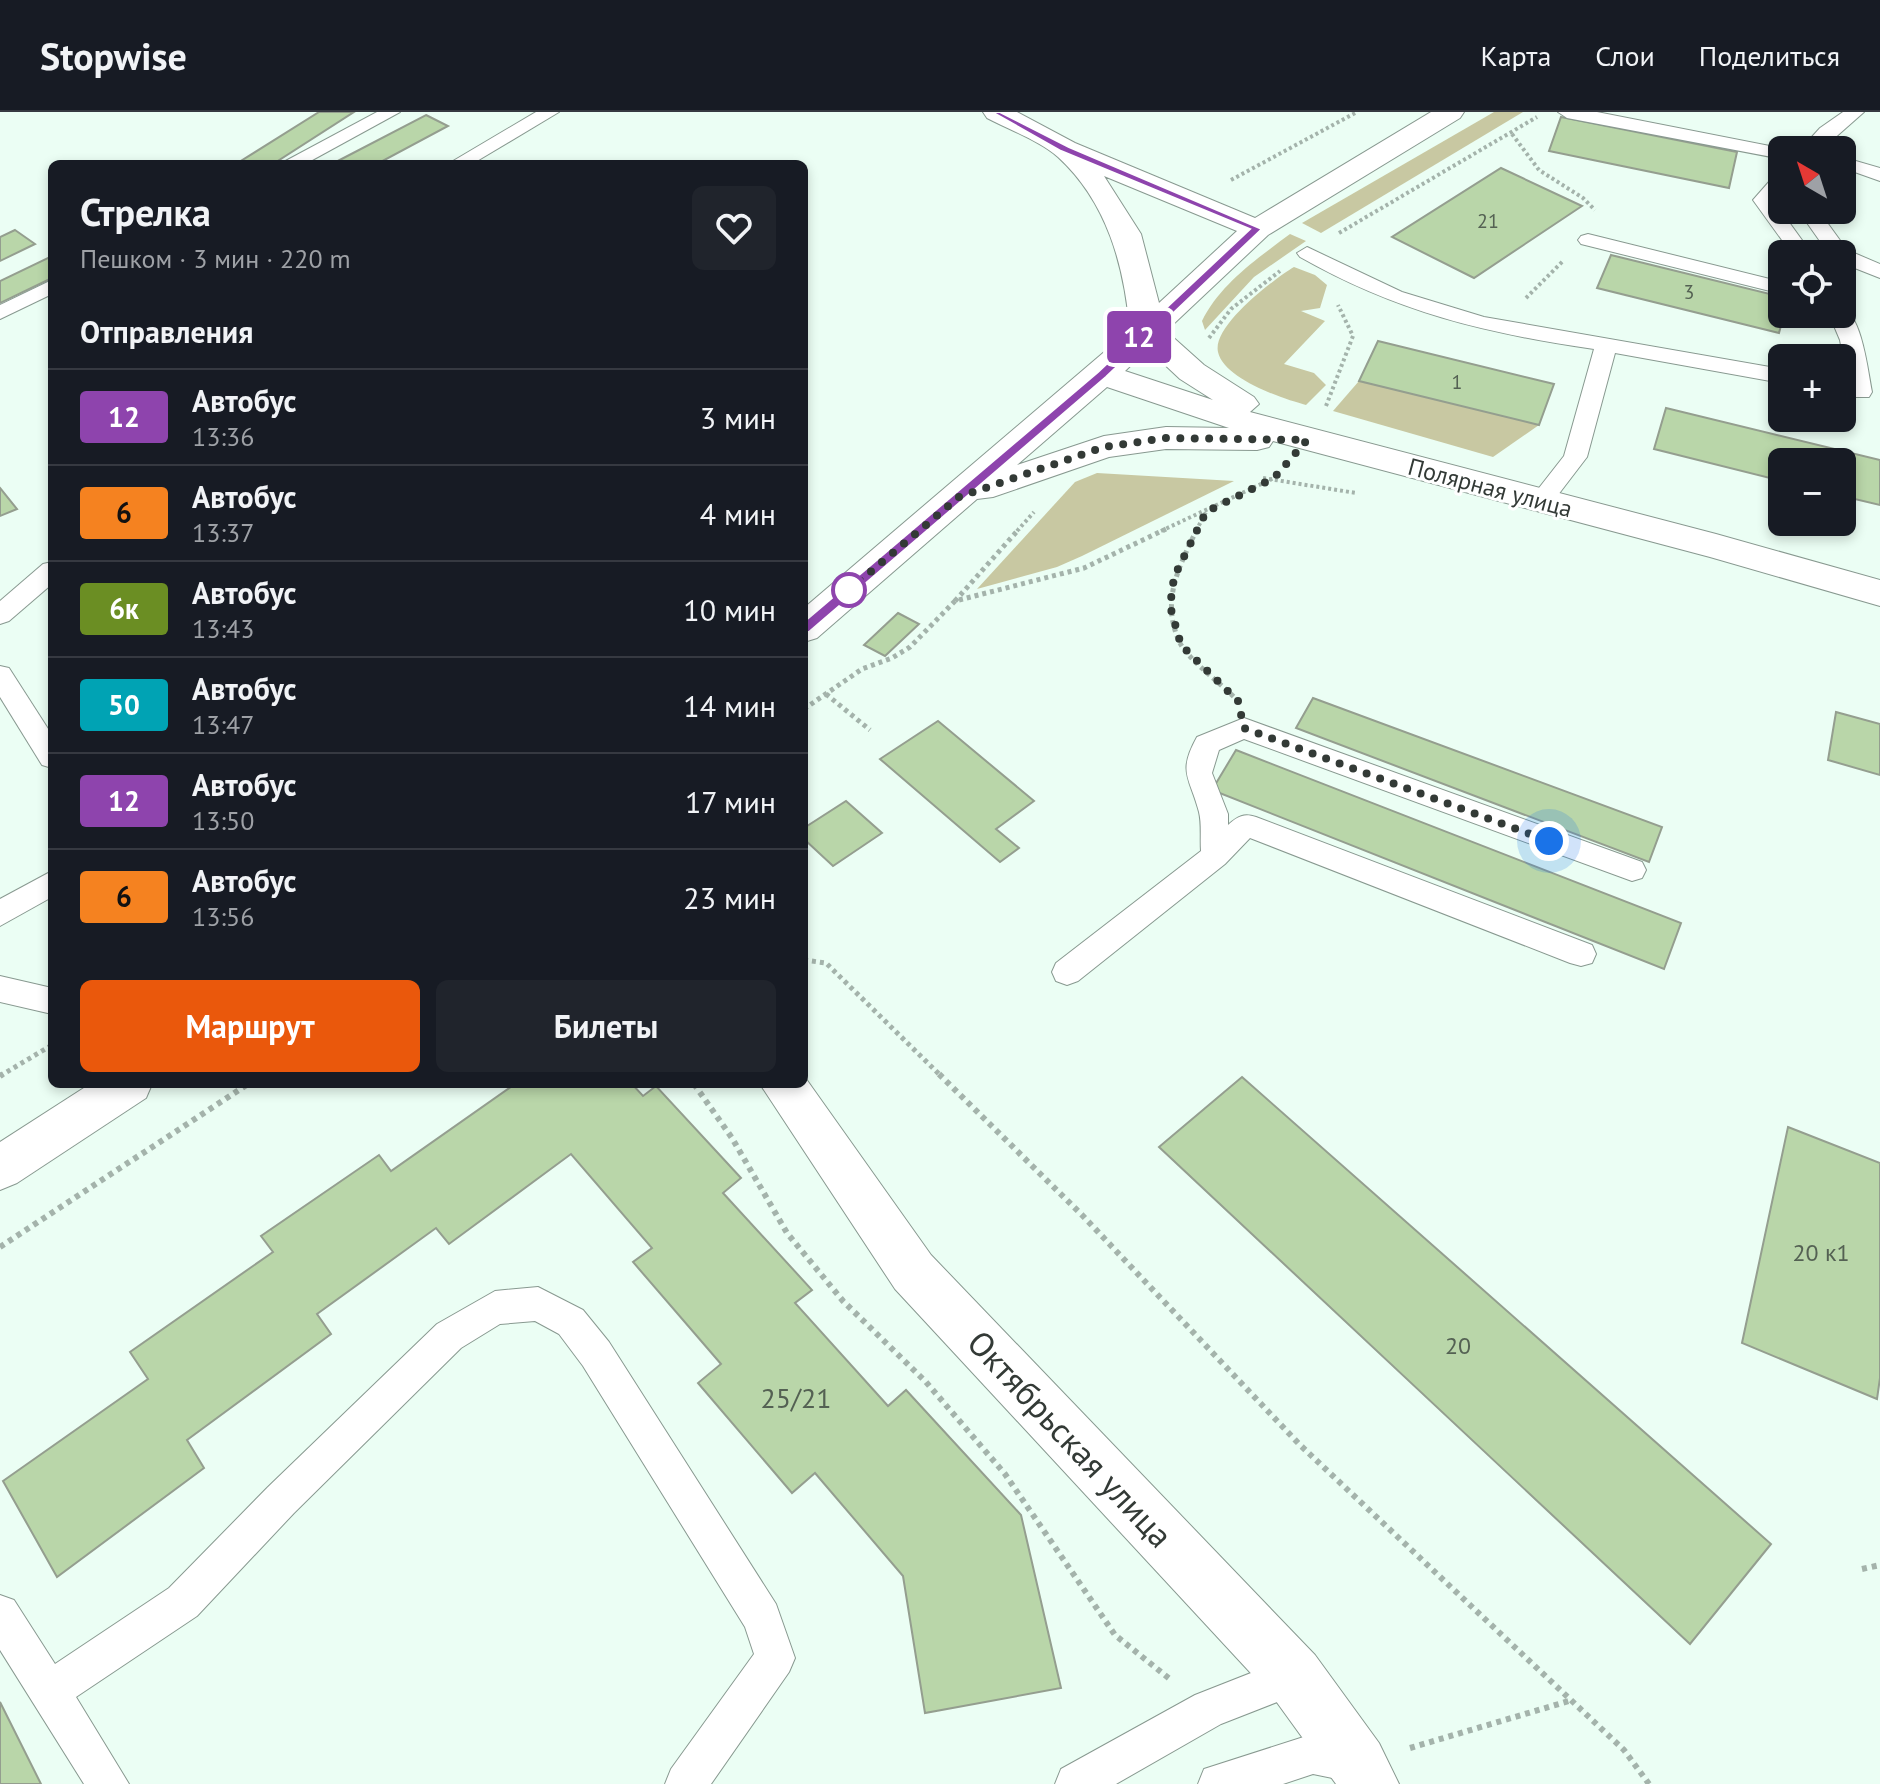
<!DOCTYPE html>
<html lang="ru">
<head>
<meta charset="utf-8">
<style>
  body { margin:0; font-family:"PT Sans",sans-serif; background:#20242c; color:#f1f3f6; height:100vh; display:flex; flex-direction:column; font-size:30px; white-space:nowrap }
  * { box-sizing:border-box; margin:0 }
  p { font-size:26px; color:#9ea1a6 }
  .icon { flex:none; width:44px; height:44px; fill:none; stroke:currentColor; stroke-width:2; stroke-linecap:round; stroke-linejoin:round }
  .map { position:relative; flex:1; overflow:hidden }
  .sheet { position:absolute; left:48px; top:48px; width:760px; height:928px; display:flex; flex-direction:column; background:#171b24; border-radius:12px; box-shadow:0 4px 12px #0003 }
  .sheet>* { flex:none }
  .badge { padding:0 16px; border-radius:6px; font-size:28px; line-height:52px }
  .needle { width:52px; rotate:321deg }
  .buttons { position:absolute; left:1768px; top:24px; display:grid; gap:16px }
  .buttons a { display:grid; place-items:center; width:88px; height:88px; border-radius:12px; background:#171b24; box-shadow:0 4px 12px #0003; font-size:40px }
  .you { position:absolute; width:40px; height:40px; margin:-20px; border:6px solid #fff; border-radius:50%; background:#1a73e8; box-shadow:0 0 0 12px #1a73e833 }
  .map>.badge { position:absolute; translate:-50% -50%; box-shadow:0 0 0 4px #fff }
  h2 { padding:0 32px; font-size:30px; line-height:72px }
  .round { display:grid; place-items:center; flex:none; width:84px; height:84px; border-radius:12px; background:#20242c }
  .headline { display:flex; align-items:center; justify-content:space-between; height:136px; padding:0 32px }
  h1 { font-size:38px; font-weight:700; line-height:60px }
  .button { display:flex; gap:16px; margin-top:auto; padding:16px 32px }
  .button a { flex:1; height:92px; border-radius:12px; background:#ea580c; color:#fff; font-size:32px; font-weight:700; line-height:92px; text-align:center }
  .button a+a { background:#20242c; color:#f1f3f6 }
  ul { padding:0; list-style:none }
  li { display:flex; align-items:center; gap:24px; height:96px; padding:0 32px; border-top:2px solid #363941 }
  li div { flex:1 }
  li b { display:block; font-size:30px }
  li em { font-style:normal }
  li .badge { min-width:88px; font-weight:700; text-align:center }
  header { display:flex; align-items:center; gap:48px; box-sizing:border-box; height:112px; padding:0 40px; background:#171b24; border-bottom:2px solid #363941 }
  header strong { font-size:38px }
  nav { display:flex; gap:44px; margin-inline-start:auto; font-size:28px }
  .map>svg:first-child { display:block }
  .green { fill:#c8c8a2 }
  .building { fill:#b9d6a9; stroke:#949e8f; stroke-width:2 }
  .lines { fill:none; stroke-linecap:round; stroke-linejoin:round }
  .lane-casing { stroke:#889990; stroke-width:2 }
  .street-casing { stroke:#889990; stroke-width:2 }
  .secondary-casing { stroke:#889990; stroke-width:2 }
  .path-far2 { stroke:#a4b3ab; stroke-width:4; stroke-dasharray:3 3; stroke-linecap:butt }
  .path-far1 { stroke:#a4b3ab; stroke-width:5; stroke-dasharray:4 4; stroke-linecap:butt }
  .path { stroke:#a4b3ab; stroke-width:6; stroke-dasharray:5 5; stroke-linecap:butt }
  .lane { fill:#fff; fill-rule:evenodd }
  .street { fill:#fff; fill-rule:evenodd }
  .secondary { fill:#fff; fill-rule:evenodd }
  .line { fill:#8e44ad; stroke:#fff; stroke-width:2 }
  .walk { stroke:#333a36; stroke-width:8; stroke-dasharray:0 14.4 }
  .stop-dot { fill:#fff; stroke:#8e44ad; stroke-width:4 }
  .labels { text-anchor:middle; stroke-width:6; stroke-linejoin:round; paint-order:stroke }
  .far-number-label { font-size:20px; fill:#546153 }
  .far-street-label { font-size:24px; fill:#333a36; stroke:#fff }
  .number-label { font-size:24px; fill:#546153 }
  .near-number-label { font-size:28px; fill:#546153 }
  .near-street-label { font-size:34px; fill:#333a36; stroke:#fff }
</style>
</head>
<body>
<header>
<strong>Stopwise</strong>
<nav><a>Карта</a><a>Слои</a><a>Поделиться</a></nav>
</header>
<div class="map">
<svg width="1880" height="1672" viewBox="0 0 1880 1672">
  <rect width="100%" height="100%" fill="#ebfef4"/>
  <g class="green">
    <path d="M1494 0H1523L1321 121 1302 111Z"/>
    <path d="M1290 122 1306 129 1254 165 1205 218 1202 209C1220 172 1258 146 1290 122Z"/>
    <path d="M1294 155 1315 163 1327 173 1320 196 1301 199 1325 209 1284 252 1314 261 1326 273 1306 293C1283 287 1224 267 1218 240 1212 214 1274 167 1294 155Z"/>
    <path d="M1359 269 1539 313 1493 345 1333 299Z"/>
    <path d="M1097 361 1234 369 1082 444 1057 455 977 477 1075 370Z"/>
  </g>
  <g class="building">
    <path d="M319 0H354L273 52H236Z"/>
    <path d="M426 3 448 14 377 52H332Z"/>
    <path d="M1561 5 1737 40 1729 76 1549 39Z"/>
    <path d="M1501 56 1582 94 1474 166 1392 125Z"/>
    <path d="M15 118 35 132 0 149V125Z"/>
    <path d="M1611 143 1782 185 1784 202 1779 221 1597 176Z"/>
    <path d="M52 144V166L0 191V169Z"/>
    <path d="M1378 229 1554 272 1539 313 1359 269Z"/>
    <path d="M1666 296 1880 348V393L1842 384V350H1782V369L1654 337Z"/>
    <path d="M0 376 17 397 0 404Z"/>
    <path d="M898 501 919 512 885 544 864 533Z"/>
    <path d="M1313 586 1662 715 1649 750 1296 616Z"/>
    <path d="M1836 600 1880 612V663L1828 648Z"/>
    <path d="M938 609 1034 689 996 717 1019 736 1000 750 880 647Z"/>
    <path d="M1236 638 1681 811 1664 857 1212 678Z"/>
    <path d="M846 689 882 721 833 754 804 727V716Z"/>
    <path d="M1242 965 1771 1432 1690 1532 1159 1035Z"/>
    <path d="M515 972H632L643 984 656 974 741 1066 723 1081 812 1178 795 1191 888 1294 906 1278 1021 1403 1061 1576 925 1601 903 1464 815 1361 792 1381 698 1271 721 1252 633 1150 652 1136 571 1042 449 1132 436 1116 317 1202 331 1222 187 1328 204 1356 57 1465 3 1369 148 1267 130 1240 273 1140 261 1124 379 1043 391 1059Z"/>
    <path d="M1788 1015 1880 1051V1266L1877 1287 1742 1231Z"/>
    <path d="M0 1590 41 1672H0Z"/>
  </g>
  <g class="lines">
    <defs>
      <g id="lane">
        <path d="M377 0H400L305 52H280Z"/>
        <path d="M536 0H559L472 52H448Z"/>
        <path d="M1558 0H1597L1790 38H1782V47L1567 6Z"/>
        <path d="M1843 0H1864L1821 38H1800L1820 16Z"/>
        <path d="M1842 45 1880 56V69L1849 58 1842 61Z"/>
        <path d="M1782 61V79L1773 88 1812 142H1792L1753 88 1775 63Z"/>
        <path d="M1798 98H1818L1847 138 1880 152V166L1842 151V142H1829Z"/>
        <path d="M1588 122 1782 170V182L1581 132 1578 128 1581 124Z"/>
        <path d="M1307 135 1402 180 1484 205 1782 257V271L1615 241 1587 345 1548 396H1532L1528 390 1564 344 1594 237C1484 221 1397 200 1300 145L1297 141Z"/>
        <path d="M52 168V182L0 207V193Z"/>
        <path d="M1842 196C1862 203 1868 260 1872 280L1869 285H1853L1850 280 1840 228 1829 202H1842Z"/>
        <path d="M52 450V472L9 509 0 512V489L43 452Z"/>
        <path d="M0 554 9 556 52 623V656L42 653 0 585Z"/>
        <path d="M1244 606 1642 750 1646 758 1642 766 1632 769 1244 627 1219 638 1212 661 1228 702V713C1238 704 1244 701 1256 705L1592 833 1596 842 1592 851 1581 854 1570 851 1250 726 1225 752 1078 869 1067 873 1056 869 1052 860 1056 851 1201 739C1200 727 1202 712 1199 700 1190 665 1177 661 1197 625Z"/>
        <path d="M52 759V785L0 814V787Z"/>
        <path d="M0 864 52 876V902L0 890Z"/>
        <path d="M538 1175 583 1198 609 1230 776 1492 795 1546 789 1560 711 1672H665L671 1657 754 1542 745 1515 583 1254 559 1222 535 1209 500 1212 461 1236 294 1401 197 1504 76 1585 129 1672H84L0 1538V1483L14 1488 55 1552 169 1476 268 1375 437 1212 495 1179Z"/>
        <path d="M1294 1544 1308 1550 1314 1564 1308 1578 1221 1612 1116 1672H1055L1061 1657 1195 1583Z"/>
        <path d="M1313 1622 1366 1636 1372 1650 1366 1664 1352 1670 1313 1662 1283 1672H1198L1204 1657Z"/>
      </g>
      <path id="street" d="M804 964 931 1143 1315 1543 1379 1631 1399 1672H1336L1273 1585 895 1177 760 972H804Z"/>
      <g id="secondary">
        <path d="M983 0H1017L1075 31 1255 106 1431 0H1464L1460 6 1268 123 1166 219 1204 253 1254 285 1259 292 1250 300 1716 422 1880 468V494L1710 445 1273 329 1269 335 1257 338 1166 337 1109 345 993 385 977 387 817 526 804 530V496L1130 218C1124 154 1108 91 1058 45 1042 30 1008 17 987 6ZM1104 64 1237 119 1159 191 1141 122ZM1148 237 1180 267 1213 288 1125 259ZM1107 275 1229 316 1166 315 1104 324 1017 353Z"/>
        <path d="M90 972H152L146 986 17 1071 0 1078V1030Z"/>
      </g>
    </defs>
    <use href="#lane" class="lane-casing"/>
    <use href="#street" class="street-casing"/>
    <use href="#secondary" class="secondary-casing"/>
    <g class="path-far2">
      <path d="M1512 22 1539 58 1583 86 1595 98"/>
      <path d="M1231 68 1357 0"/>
      <path d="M1339 121 1537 5"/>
      <path d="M1526 186 1564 148"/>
      <path d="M1209 226 1231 197 1280 159"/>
      <path d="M1326 294 1353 224 1338 193"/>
      <path d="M1263 366 1356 381"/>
      <path d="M1017 419 1034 400"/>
      <path d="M1161 419 1274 366"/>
      <path d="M1196 419 1206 400"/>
    </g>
    <g class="path-far1">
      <path d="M1197 417C1179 455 1160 489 1180 531 1188 547 1220 571 1234 585"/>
      <path d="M955 489 1019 417"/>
      <path d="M826 582 870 618"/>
      <path d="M804 597 862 557 892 546 910 535 955 489 1084 456 1166 417"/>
      <path d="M804 848 826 851 941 964"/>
      <path d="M0 964 52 933"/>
    </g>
    <g class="path">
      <path d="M939 962 1082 1103 1299 1332 1624 1638 1649 1672"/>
      <path d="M0 964 3 962"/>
      <path d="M694 972 732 1026 787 1121 843 1189 926 1270 1005 1362 1115 1523 1171 1568"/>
      <path d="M0 1135 248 972"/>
      <path d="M1862 1457 1880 1453"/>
      <path d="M1410 1636 1569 1589"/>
    </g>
    <use href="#lane" class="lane"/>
    <use href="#street" class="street"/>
    <use href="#secondary" class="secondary"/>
  </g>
  <path class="line" d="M992 0H1000L1069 35 1262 117 1106 265 809 520H799V514L1098 260 1250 117 1061 39Z"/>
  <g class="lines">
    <path class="walk" d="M849 478 959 385 1104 335 1166 326 1307 328 1274 366 1206 400 1174 465 1170 494 1181 533 1238 589 1244 616 1549 729"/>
  </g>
  <circle class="stop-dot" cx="849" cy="478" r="16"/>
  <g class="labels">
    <g class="far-number-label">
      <text x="1488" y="116">21</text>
      <text x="1689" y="187">3</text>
      <text x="1457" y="277">1</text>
    </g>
    <g class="far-street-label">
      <text transform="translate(1490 376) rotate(15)" y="8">Полярная улица</text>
    </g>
    <g class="number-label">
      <text x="1821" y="1149">20 к1</text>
      <text x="1458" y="1242">20</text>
    </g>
    <g class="near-number-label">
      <text x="796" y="1296">25/21</text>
    </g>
    <g class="near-street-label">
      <text transform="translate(1070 1327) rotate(47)" y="12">Октябрьская улица</text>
    </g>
  </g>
</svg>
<div class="buttons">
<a><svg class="needle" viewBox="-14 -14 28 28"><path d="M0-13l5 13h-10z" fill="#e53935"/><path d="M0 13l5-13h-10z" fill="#9ea1a6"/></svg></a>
<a><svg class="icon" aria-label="locate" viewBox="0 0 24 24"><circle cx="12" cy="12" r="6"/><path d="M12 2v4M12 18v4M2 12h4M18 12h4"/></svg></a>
<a>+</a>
<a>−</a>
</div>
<div class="you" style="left:1549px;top:729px"></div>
<b class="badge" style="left:1139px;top:225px;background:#8e44ad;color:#fff">12</b>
<section class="sheet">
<div class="headline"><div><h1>Стрелка</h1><p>Пешком · 3 мин · 220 m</p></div><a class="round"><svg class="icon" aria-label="heart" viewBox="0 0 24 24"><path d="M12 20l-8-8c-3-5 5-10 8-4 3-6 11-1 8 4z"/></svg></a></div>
<h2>Отправления</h2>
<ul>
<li><span class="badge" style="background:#8e44ad;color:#fff">12</span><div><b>Автобус</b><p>13:36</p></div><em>3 мин</em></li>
<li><span class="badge" style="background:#f58220;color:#111">6</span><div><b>Автобус</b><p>13:37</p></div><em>4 мин</em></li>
<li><span class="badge" style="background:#6b8e23;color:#fff">6к</span><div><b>Автобус</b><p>13:43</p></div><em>10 мин</em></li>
<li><span class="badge" style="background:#00a3b4;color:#fff">50</span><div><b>Автобус</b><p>13:47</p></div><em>14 мин</em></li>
<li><span class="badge" style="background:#8e44ad;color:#fff">12</span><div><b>Автобус</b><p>13:50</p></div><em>17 мин</em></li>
<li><span class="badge" style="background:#f58220;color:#111">6</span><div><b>Автобус</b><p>13:56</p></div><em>23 мин</em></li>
</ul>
<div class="button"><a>Маршрут</a><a>Билеты</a></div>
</section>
</div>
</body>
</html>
